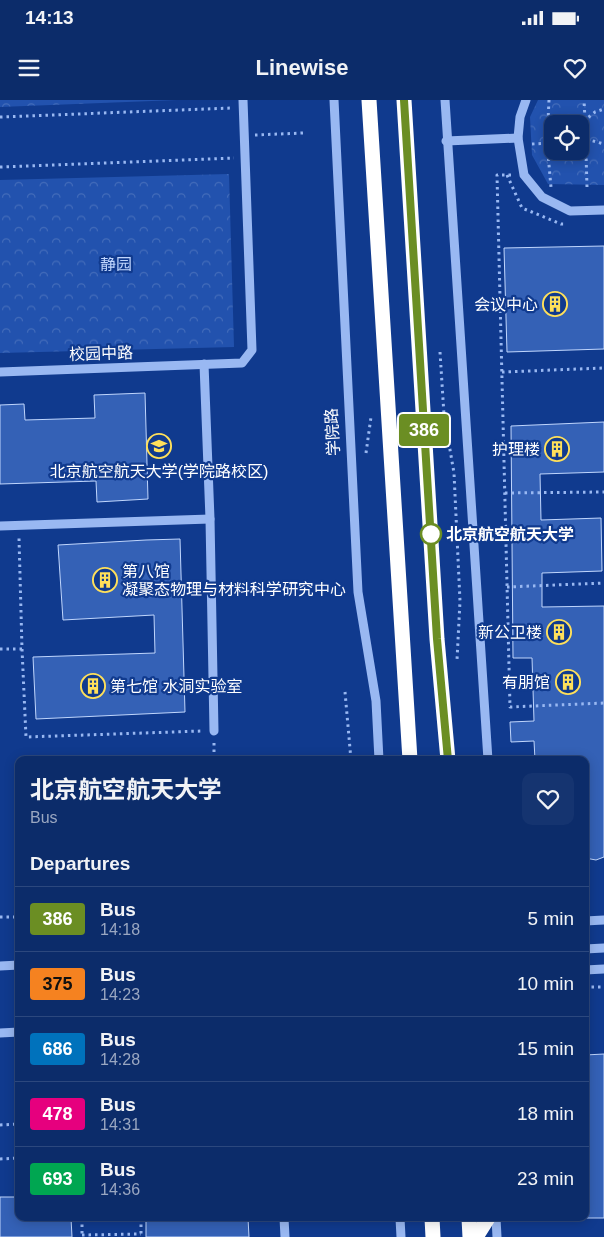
<!DOCTYPE html>
<html lang="en">
<head>
<meta charset="utf-8">
<style>
  body { margin:0; font-family:Helvetica,"Noto Sans SC",sans-serif; background:#153470; color:#f1f3f6; height:100vh; display:flex; flex-direction:column; font-size:19px; white-space:nowrap }
  * { box-sizing:border-box; margin:0 }
  p { font-size:16px; color:#9aa7c1 }
  .icon { flex:none; width:28px; height:28px; fill:none; stroke:currentColor; stroke-width:2; stroke-linecap:round; stroke-linejoin:round }
  .map { position:relative; flex:1; overflow:hidden }
  .side { position:absolute; left:15px; top:656px; width:574px; height:465px; display:flex; flex-direction:column; background:#0c2c6a; border-radius:10px; box-shadow:0 2px 12px #0003,0 0 0 1px #2c487e }
  .side>* { flex:none }
  .badge { padding:0 10px; border-radius:4px; font-size:18px; line-height:32px }
  .controls { position:absolute; left:544px; top:15px; display:grid; gap:10px }
  .controls a { display:grid; place-items:center; width:45px; height:45px; border-radius:10px; background:#0c2c6a; box-shadow:0 2px 12px #0003,0 0 0 1px #2c487e; font-size:25px }
  .map>.badge { position:absolute; translate:-50% -50%; box-shadow:0 0 0 2px #fff }
  h2 { padding:0 15px; font-size:19px; line-height:45px }
  .round { display:grid; place-items:center; flex:none; width:52px; height:52px; border-radius:10px; background:#153470 }
  .summary { display:flex; align-items:center; justify-content:space-between; height:85px; padding:0 15px }
  h1 { font-size:24px; font-weight:700; line-height:38px }
  ul { padding:0; list-style:none }
  li { display:flex; align-items:center; gap:15px; height:65px; padding:0 15px; border-top:1px solid #2c487e }
  li div { flex:1 }
  li b { display:block; font-size:19px }
  li em { font-style:normal }
  li .badge { min-width:55px; font-weight:700; text-align:center }
  .status { display:flex; justify-content:space-between; align-items:center; height:35px; padding:0 25px; background:#0c2c6a; direction:ltr }
  .status svg { height:14px; fill:currentColor }
  header { display:flex; justify-content:space-between; align-items:center; height:65px; padding:0 15px; background:#0c2c6a; font-size:22px; font-weight:700 }
  .map>svg:first-child { display:block }
  .park { fill:url(#park-crowns); fill-rule:evenodd }
  .building { fill:#3461b6; stroke:#c0d6fd }
  .lines { fill:none; stroke-linecap:round; stroke-linejoin:round }
  .path { stroke:#99b8f2; stroke-width:3; stroke-dasharray:2.5 4; stroke-linecap:butt }
  .minor { stroke:#99b8f2; stroke-width:9 }
  .highway { stroke:#fff; stroke-width:15 }
  .line-casing { stroke:#fff; stroke-width:11 }
  .line { stroke:#6b8e23; stroke-width:8 }
  .stop-dot { fill:#fff; stroke:#6b8e23; stroke-width:2.5 }
  .labels { text-anchor:middle; stroke-width:4.5; stroke-linejoin:round; paint-order:stroke }
  .park-label { font-size:16px; fill:#c0d6fd; stroke:#103a8e }
  .poi-label { font-size:16px; fill:#fff; stroke:#103a8e; text-anchor:end }
  .street-label { font-size:16px; fill:#fff; stroke:#103a8e }
  .stop-label { font-size:16px; font-weight:bold; fill:#fff; stroke:#103a8e; text-anchor:start }
</style>
</head>
<body>
<div class="status"><b>14:13</b><svg viewBox="0 0 49 12"><path d="M0 12V9h3v3zM5 12V6h3v6zM10 12V3h3v9zM15 12V0h3v12zM26 1h20v11H26zM47 4h2v5h-2z"/></svg></div>
<header><svg class="icon" aria-label="menu" viewBox="0 0 24 24"><path d="M4 6h16M4 12h16M4 18h16"/></svg>Linewise<svg class="icon" aria-label="heart" viewBox="0 0 24 24"><path d="M12 20l-8-8c-3-5 5-10 8-4 3-6 11-1 8 4z"/></svg></header>
<div class="map">
<svg width="604" height="1137" viewBox="0 0 604 1137">
  <defs>
    <pattern id="park-crowns" width="20" height="18" patternUnits="userSpaceOnUse" patternTransform="scale(1.25)"><rect width="20" height="18" fill="#2252ae"/><path d="M2 6a3 3 0 1 1 6 0M12 15a3 3 0 1 1 6 0" fill="none" stroke="#436cba"/></pattern>
  </defs>
  <rect width="100%" height="100%" fill="#103a8e"/>
  <g class="park">
    <path d="M0 0H177L0 7Z"/>
    <path d="M538 0H604V85L548 84 532 55 530 17ZM552 24H580V51H552Z"/>
    <path d="M229 74 234 247 0 253V80Z"/>
  </g>
  <g class="building">
    <path d="M604 146V249L507 252 504 148Z"/>
    <path d="M145 293 148 399 97 402 96 381 0 384V305L24 304 25 320 95 318 94 295Z"/>
    <path d="M604 322V372L540 374 541 420 601 418 602 471 542 473V507L604 506V757L596 760 585 758V660H535L534 641 511 642 510 622 534 621 532 558H513L511 326Z"/>
    <path d="M180 439 185 612 36 619 33 557 155 553 154 515 63 520 58 445 146 440Z"/>
    <path d="M604 954V1118H586L585 955Z"/>
    <path d="M0 1097H19V1118H71L72 1137H0Z"/>
    <path d="M146 1118H248L249 1137H146Z"/>
  </g>
  <g class="lines">
    <g class="path">
      <path d="M549 0 547 43 551 87"/>
      <path d="M0 17 232 8"/>
      <path d="M547 19 585 20 584 0"/>
      <path d="M255 35 303 33"/>
      <path d="M580 40 586 39 604 44"/>
      <path d="M532 44 552 43"/>
      <path d="M0 67 234 58"/>
      <path d="M507 75 522 108 561 124H565"/>
      <path d="M511 75H497L510 607 604 603"/>
      <path d="M587 87 585 20 595 12 604 9"/>
      <path d="M440 252 444 315 454 373 460 501 457 560"/>
      <path d="M502 272 604 268"/>
      <path d="M366 353 371 317"/>
      <path d="M505 393 604 392"/>
      <path d="M507 487 604 483"/>
      <path d="M0 549H22L19 438"/>
      <path d="M22 549 26 637 202 631"/>
      <path d="M345 592 351 660"/>
      <path d="M214 643V660"/>
      <path d="M0 817H19"/>
      <path d="M585 887H604"/>
      <path d="M0 1025 19 1024"/>
      <path d="M0 1059 19 1058"/>
      <path d="M82 1118V1137"/>
      <path d="M141 1118V1137"/>
      <path d="M82 1135 141 1134"/>
    </g>
    <g class="minor">
      <path d="M334 0 358 492 376 601 379 660"/>
      <path d="M445 0 488 660"/>
      <path d="M526 0 520 17 518 38 524 75 542 97 570 111 604 110"/>
      <path d="M446 41 518 38"/>
      <path d="M204 264 210 419 214 631"/>
      <path d="M0 272 242 263 252 250 243 0"/>
      <path d="M0 426 210 419"/>
      <path d="M585 821 604 820"/>
      <path d="M585 849 604 848"/>
      <path d="M0 866 19 865"/>
      <path d="M585 870 604 869"/>
      <path d="M0 933 19 932"/>
      <path d="M284 1118 285 1137"/>
      <path d="M400 1118 401 1137"/>
      <path d="M496 1118 497 1137"/>
    </g>
    <g class="highway">
      <path d="M369 0 410 660"/>
      <path d="M404 0 437 539 448 660"/>
      <path d="M432 1118 433 1137"/>
      <path d="M469 1118 470 1137"/>
      <path d="M476 1137 488 1118"/>
    </g>
  </g>
  <g class="lines">
    <defs>
      <path id="line" d="M404 0 437 539 448 660"/>
    </defs>
    <use href="#line" class="line-casing"/>
    <use href="#line" class="line"/>
  </g>
  <defs>
    <symbol id="building-ring" viewBox="-11 -11 22 22"><circle r="9.5" fill="#103a8e" stroke="#ffe05a" stroke-width="1.5"/><path d="M-4-6H4V6H1V3H-1V6H-4ZM-2.5-4.3h1.7v1.8h-1.7ZM.8-4.3h1.7v1.8H.8ZM-2.5-1h1.7V.8h-1.7ZM.8-1h1.7V.8H.8Z" fill="#ffe05a"/></symbol>
    <symbol id="university-ring" viewBox="-11 -11 22 22"><circle r="9.5" fill="#103a8e" stroke="#ffe05a" stroke-width="1.5"/><path d="M0-5L7-2L0 1L-7-2ZM-4 1L0 2.5L4 1V4Q0 6-4 4Z" fill="#ffe05a"/></symbol>
  </defs>
  <g fill-rule="evenodd">
    <use href="#building-ring" x="541" y="190" width="28" height="28"/>
    <use href="#university-ring" x="145" y="332" width="28" height="28"/>
    <use href="#building-ring" x="543" y="335" width="28" height="28"/>
    <use href="#building-ring" x="91" y="466" width="28" height="28"/>
    <use href="#building-ring" x="545" y="518" width="28" height="28"/>
    <use href="#building-ring" x="554" y="568" width="28" height="28"/>
    <use href="#building-ring" x="79" y="572" width="28" height="28"/>
  </g>
  <circle class="stop-dot" cx="431" cy="434" r="10"/>
  <g class="labels">
    <g class="park-label">
      <text x="116" y="170">静园</text>
    </g>
    <g class="poi-label">
      <text x="538" y="210">会议中心</text>
      <text x="540" y="355">护理楼</text>
      <text x="159" y="377" text-anchor="middle">北京航空航天大学(学院路校区)</text>
      <text x="122" y="477" text-anchor="start">第八馆<tspan x="122" dy="18">凝聚态物理与材料科学研究中心</tspan></text>
      <text x="542" y="538">新公卫楼</text>
      <text x="550" y="588">有朋馆</text>
      <text x="110" y="592" text-anchor="start">第七馆 水洞实验室</text>
    </g>
    <g class="street-label">
      <text transform="translate(101 253) rotate(-2)" y="6">校园中路</text>
      <text transform="translate(332 332) rotate(-93)" y="6">学院路</text>
    </g>
    <g class="stop-label">
      <text x="446" y="440">北京航空航天大学</text>
    </g>
  </g>
</svg>
<div class="controls">
<a><svg class="icon" aria-label="locate" viewBox="0 0 24 24"><circle cx="12" cy="12" r="6"/><path d="M12 2v4M12 18v4M2 12h4M18 12h4"/></svg></a>
</div>
<b class="badge" style="left:424px;top:330px;background:#6b8e23;color:#fff">386</b>
<section class="side">
<div class="summary"><div><h1>北京航空航天大学</h1><p>Bus</p></div><a class="round"><svg class="icon" aria-label="heart" viewBox="0 0 24 24"><path d="M12 20l-8-8c-3-5 5-10 8-4 3-6 11-1 8 4z"/></svg></a></div>
<h2>Departures</h2>
<ul>
<li><span class="badge" style="background:#6b8e23;color:#fff">386</span><div><b>Bus</b><p>14:18</p></div><em>5 min</em></li>
<li><span class="badge" style="background:#f58220;color:#111">375</span><div><b>Bus</b><p>14:23</p></div><em>10 min</em></li>
<li><span class="badge" style="background:#0072bc;color:#fff">686</span><div><b>Bus</b><p>14:28</p></div><em>15 min</em></li>
<li><span class="badge" style="background:#e6007e;color:#fff">478</span><div><b>Bus</b><p>14:31</p></div><em>18 min</em></li>
<li><span class="badge" style="background:#00a651;color:#fff">693</span><div><b>Bus</b><p>14:36</p></div><em>23 min</em></li>
</ul>
</section>
</div>
</body>
</html>
